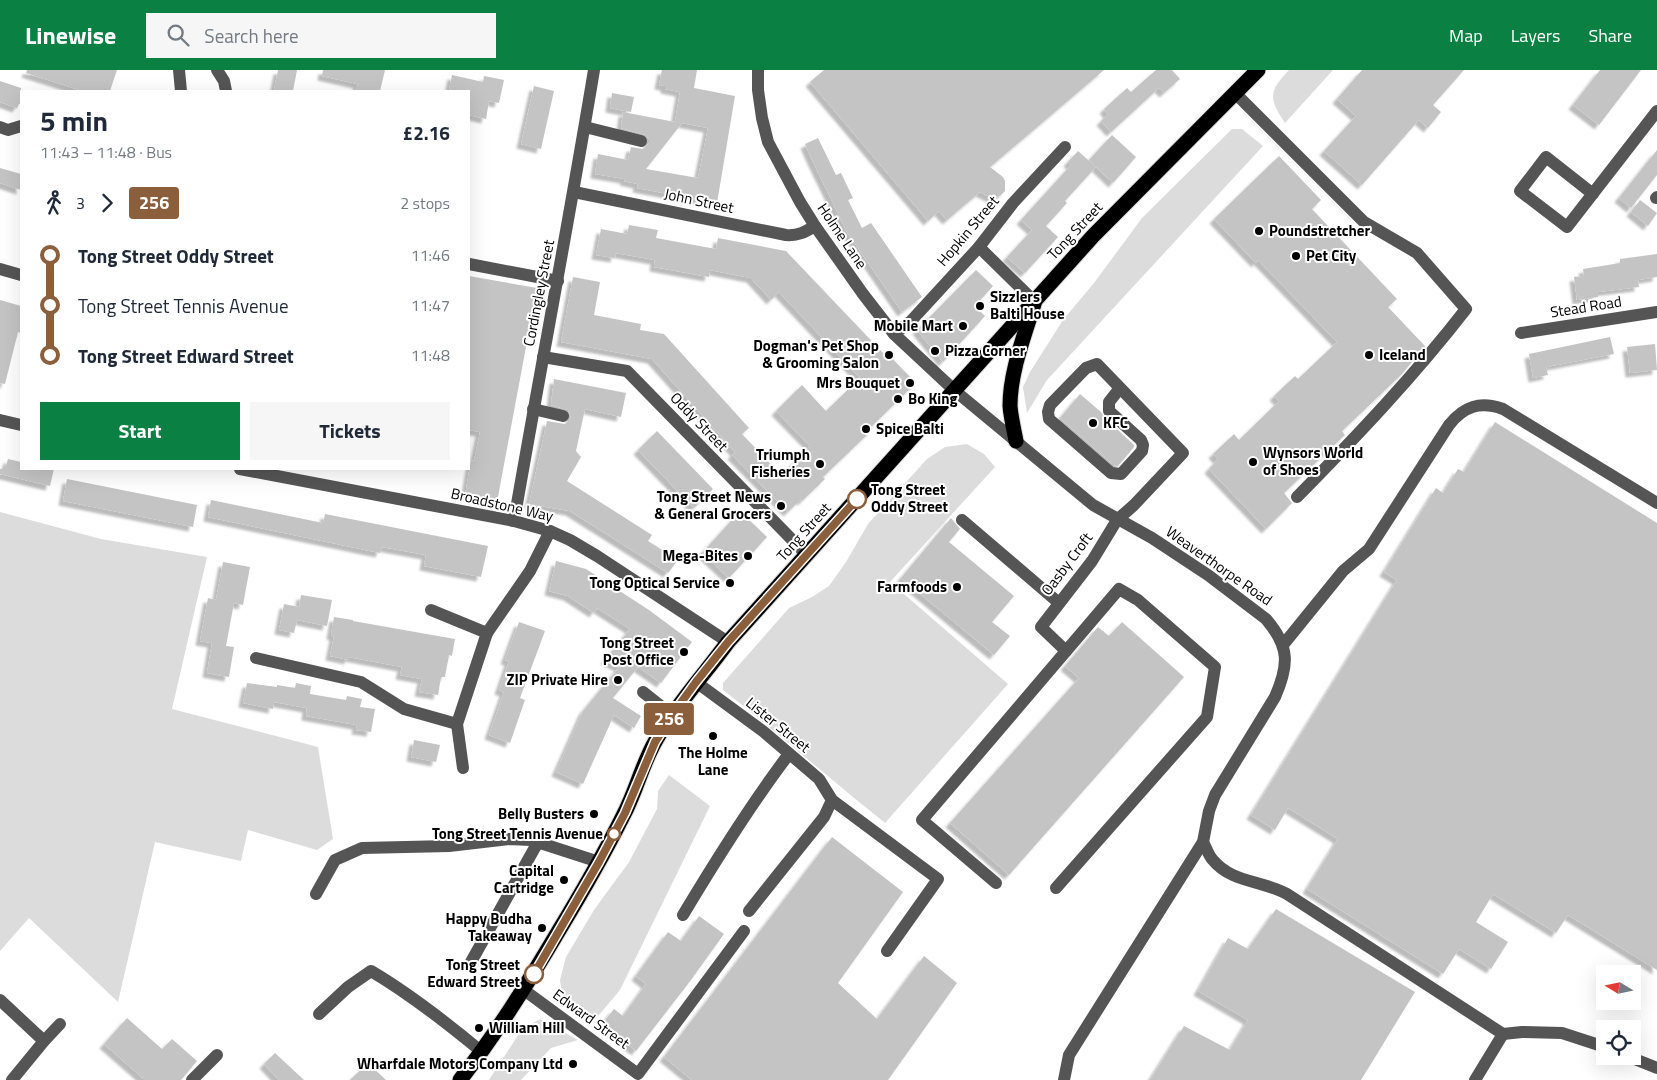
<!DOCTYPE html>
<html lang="en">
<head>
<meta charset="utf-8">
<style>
  body { margin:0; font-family:"Titillium Web",sans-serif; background:#f6f6f7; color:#1f2937; height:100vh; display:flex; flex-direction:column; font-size:19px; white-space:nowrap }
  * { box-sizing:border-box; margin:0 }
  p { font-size:16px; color:#747a83 }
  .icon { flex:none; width:28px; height:28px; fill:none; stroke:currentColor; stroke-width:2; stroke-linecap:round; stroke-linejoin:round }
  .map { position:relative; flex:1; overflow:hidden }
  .panel { position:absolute; left:20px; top:20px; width:450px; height:380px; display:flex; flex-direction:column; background:#fff; border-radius:0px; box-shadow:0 5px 20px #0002 }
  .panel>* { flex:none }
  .badge { padding:0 10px; border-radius:4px; font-size:18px; line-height:32px }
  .needle { width:32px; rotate:280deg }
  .buttons { position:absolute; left:1596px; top:895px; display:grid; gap:10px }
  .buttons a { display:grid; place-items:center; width:45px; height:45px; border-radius:0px; background:#fff; box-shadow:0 5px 20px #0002; font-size:25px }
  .map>.badge { position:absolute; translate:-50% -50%; box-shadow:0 0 0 2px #fff }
  .legs { display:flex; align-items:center; gap:8px; height:55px; padding:0 20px; font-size:16px }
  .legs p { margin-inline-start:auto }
  .summary { display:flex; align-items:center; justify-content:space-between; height:85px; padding:0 20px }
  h1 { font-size:28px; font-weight:700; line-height:38px }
  .cta { display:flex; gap:10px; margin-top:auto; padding:10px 20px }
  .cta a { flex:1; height:58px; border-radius:0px; background:#0b8043; color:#fff; font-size:20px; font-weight:700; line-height:58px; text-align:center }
  .cta a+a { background:#f6f6f7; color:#1f2937 }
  ul { padding:0 20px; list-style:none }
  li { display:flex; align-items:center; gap:18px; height:50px; font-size:19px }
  li i { display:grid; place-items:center; width:8px; height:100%; margin:0 6px; background:currentColor }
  li i::after { content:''; width:12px; height:12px; margin:-6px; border:4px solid; border-radius:50%; background:#fff }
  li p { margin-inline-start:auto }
  li:first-child i { background:linear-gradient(#0000 50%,currentColor 0) }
  li:last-child i { background:linear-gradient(currentColor 50%,#0000 0) }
  header { display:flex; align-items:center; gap:30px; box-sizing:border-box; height:70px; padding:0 25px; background:#0b8043; color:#fff }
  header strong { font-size:24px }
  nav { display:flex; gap:28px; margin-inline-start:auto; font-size:18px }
  .search { width:350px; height:45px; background:#f6f6f7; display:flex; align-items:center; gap:12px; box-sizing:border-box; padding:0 18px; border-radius:0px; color:#747a83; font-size:19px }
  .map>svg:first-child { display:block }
  .green { fill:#dcdcdc }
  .building { fill:#c4c4c4; fill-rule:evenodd; filter:url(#shadow) }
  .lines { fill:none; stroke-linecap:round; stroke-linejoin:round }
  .highway-casing { stroke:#dbdbdb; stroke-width:17 }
  .minor { stroke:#555; stroke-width:12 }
  .highway { stroke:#000; stroke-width:15 }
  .line-1-casing { stroke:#fff; stroke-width:11 }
  .line-1 { stroke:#8b5e3c; stroke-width:8 }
  .poi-dot { fill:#000; stroke:#fff; stroke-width:2 }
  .stop-1-dot { fill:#fff; stroke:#8b5e3c; stroke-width:2.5 }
  .labels { text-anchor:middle; stroke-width:4; stroke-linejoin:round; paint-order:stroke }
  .street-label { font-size:15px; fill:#000; stroke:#fff }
  .poi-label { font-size:15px; font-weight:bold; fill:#000; stroke:#fff; text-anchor:end }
  .stop-label { font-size:15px; font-weight:bold; fill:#000; stroke:#fff; text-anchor:end }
</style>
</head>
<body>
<header>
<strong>Linewise</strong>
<div class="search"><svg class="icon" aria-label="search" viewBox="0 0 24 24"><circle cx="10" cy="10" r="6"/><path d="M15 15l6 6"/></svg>Search here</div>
<nav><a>Map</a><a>Layers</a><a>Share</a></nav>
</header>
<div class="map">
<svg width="1657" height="1010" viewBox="0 0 1657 1010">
  <defs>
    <filter id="shadow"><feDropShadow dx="-4.5" dy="4.5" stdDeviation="1" flood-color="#0004"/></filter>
  </defs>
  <rect width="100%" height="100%" fill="#fff"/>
  <g class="green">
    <path d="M1289 0H1333L1285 53C1268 28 1269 21 1289 0Z"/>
    <path d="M1232 59H1242L1263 76 1047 310 1027 343 1023 317 1030 302 1063 250 1094 213 1142 148Z"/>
    <path d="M967 374 984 384 995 397 890 512 1008 614 885 753C830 709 778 663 723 620V613L789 538 812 527 829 516 846 492 868 454 927 389 945 377Z"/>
    <path d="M0 442 101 469 207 487 172 639 318 677 333 769 317 780 248 760 241 791 155 772 118 932 29 848 0 881Z"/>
    <path d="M669 705 710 736 620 920 593 952 562 925 560 910 566 887 594 840 629 792 657 739 658 721Z"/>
    <path d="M540 949 578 970 551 978 521 1010H489L522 959Z"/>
  </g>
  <g class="building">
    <path d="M27 0H117L110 21H83L26 3Z"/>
    <path d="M278 0H297L293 21H274Z"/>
    <path d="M323 0H385L380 21H356L358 14 322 6Z"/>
    <path d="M662 0H697L694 18 735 26 717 133 637 118 638 114 624 111 625 109 595 104 598 84 628 90 631 77 643 79 649 73V69L646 65 621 58 623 42 675 52 680 22 665 19V16L659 15ZM682 53 708 58 698 108 646 99Z"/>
    <path d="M824 0H1104L990 97 1003 107 1005 111V121L1001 125 996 128 990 127 980 122 947 150 939 141 928 151 810 12Z"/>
    <path d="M1156 0H1172L1180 9 1164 23 1159 18 1111 62 1101 51 1108 44 1104 39 1127 18 1131 22Z"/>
    <path d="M1362 0H1464L1433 35 1441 42 1428 58 1419 50 1362 115 1324 81 1356 46 1337 29Z"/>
    <path d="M1600 0H1641L1599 55 1573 35Z"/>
    <path d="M452 5 483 12 484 6 504 10 499 33 489 31 486 49 469 45V21H449Z"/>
    <path d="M0 11 21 18V34H19L17 38 0 32Z"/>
    <path d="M534 16 554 21 541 79 521 74Z"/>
    <path d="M612 23 634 27 631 42 610 38Z"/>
    <path d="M1112 65 1136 87 1113 113 1089 90Z"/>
    <path d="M818 68 836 105 841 103 853 128 848 130 862 158 871 153 922 227 902 242 847 162 813 92 805 74Z"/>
    <path d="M1657 80V105L1631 138 1619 128Z"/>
    <path d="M1078 81 1096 97 1065 131 1067 133 1046 156 1058 167 1025 203 1007 187 1032 160 1021 150 1071 95 1068 92Z"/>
    <path d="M1279 86 1321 130 1312 139 1397 229 1388 237 1425 276 1402 304 1342 361 1345 365 1284 423 1292 433 1266 459 1209 399 1218 389 1213 384 1234 364 1239 370 1279 331 1274 326 1295 306 1298 309 1337 272 1258 190 1256 193 1214 149Z"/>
    <path d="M0 98 21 104V120L0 113Z"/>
    <path d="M1640 130 1657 143 1648 156 1631 142Z"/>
    <path d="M629 155 658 160 656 168 716 179 718 168 786 181 885 285 887 283 916 313 870 358 872 360 823 407 825 409 802 431 801 429 788 442 732 385 735 382 652 289 561 272 573 207 600 212 594 245 641 254 640 260 664 264 749 358 742 364 781 405 810 376 776 341 802 315 826 341 860 308 779 222 771 230 751 208 710 200 709 207 654 197 655 190 616 183 615 188 596 185 601 159 627 164Z"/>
    <path d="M1657 184V207L1638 210 1639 217 1598 222V227L1577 230 1574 207 1584 206 1583 199 1620 193V189Z"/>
    <path d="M976 200 993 216 975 236 985 246 943 292 917 260Z"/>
    <path d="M469 206 537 218 497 432 465 426 471 390 474 391 480 362 469 360Z"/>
    <path d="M0 230 21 236V263L18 262 5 314 0 313Z"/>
    <path d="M1610 267 1614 284 1546 297 1548 305 1533 308 1529 284Z"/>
    <path d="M1655 274 1657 300 1630 303 1627 277Z"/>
    <path d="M554 309 626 323 621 347 585 339 576 381 581 387 567 411 652 465 648 471 678 490 668 503 570 441 529 434 547 351 565 354 569 351 571 347 568 340 551 335Z"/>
    <path d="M1080 324 1101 342 1104 347 1134 375V377L1118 396 1114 395 1060 348Z"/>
    <path d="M1495 352 1657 453V900L1568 845 1556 863 1493 824 1476 852 1508 872 1491 899 1459 879 1443 904 1307 819 1338 769 1288 738 1275 760 1251 745 1397 510 1384 502 1436 418 1443 423 1458 399 1464 402Z"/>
    <path d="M657 361 713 419 694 438 638 380Z"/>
    <path d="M8 389 21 392V399H54L50 416 0 404V399H5Z"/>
    <path d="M67 409 197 435 193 457 63 431Z"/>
    <path d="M211 430 323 453 325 444 488 476 481 507 424 496 426 485 382 477 380 483 208 447Z"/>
    <path d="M740 441 767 467 729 508 702 483Z"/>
    <path d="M951 448 960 459 949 472 1014 526 992 552 1010 566 994 585 901 508Z"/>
    <path d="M556 491 586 499 649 540 692 572 661 613 638 597 613 628 641 646 634 658 614 645 583 714 556 702 583 641 619 597 605 590 630 559 597 538 594 543 568 526 549 521Z"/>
    <path d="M223 492 250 497 243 535 234 533 226 576 234 577 229 607 207 603 212 573 200 571 208 528 216 530Z"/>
    <path d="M301 525 332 530 327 556 297 550 294 563 279 560 284 534 299 537Z"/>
    <path d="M334 547 353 550V551L455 569 452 586 449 585 445 607H441L438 625 419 622 422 609 400 605 402 597 349 587V590L330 586 334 566 331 565Z"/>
    <path d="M519 552 545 561 520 628 525 630 510 673 489 665 504 622 499 620 509 591 505 590Z"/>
    <path d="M1122 552 1184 607 1009 805 950 753 1079 608 1065 596 1098 557 1109 566Z"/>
    <path d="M247 613 277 617V615L295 618 296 613 311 616 310 624 346 630 347 626 362 629 360 637 375 639 371 662 356 660 357 655 306 646 307 638 274 632 273 639 243 633Z"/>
    <path d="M414 670 440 675 436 692 411 687Z"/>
    <path d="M832 767 903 822 838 913 877 949 924 886 957 913 888 1010H692L664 987Z"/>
    <path d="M1276 839 1415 922 1361 1010H1150L1184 956 1230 980 1248 950 1198 921 1228 868 1248 879Z"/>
    <path d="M699 846 724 864 691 910 636 981 602 954 614 939 623 946 646 914 636 906 668 862 681 871Z"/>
    <path d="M127 948 162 979 172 969 197 991 181 1010H145L104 974Z"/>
    <path d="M275 983 304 1010H279L264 994Z"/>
    <path d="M368 993 386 1010H350Z"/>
  </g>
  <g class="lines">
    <defs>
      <g id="highway">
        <path d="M1016 371C1014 360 1011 348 1010 336 1010 302 1024 267 1034 234"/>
        <path d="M460 1010C497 963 528 913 558 862 581 824 603 786 623 746 636 722 642 694 656 670 676 635 704 605 728 572L1093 166 1258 0"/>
      </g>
    </defs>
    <use href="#highway" class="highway-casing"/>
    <g class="minor">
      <path d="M179 0 181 21"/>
      <path d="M217 0 224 11 226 21"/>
      <path d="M758 0V20L762 48 768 72 800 132 815 156 863 224 894 264 954 320 1093 435 1152 468 1208 505 1266 549C1290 577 1289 595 1275 627L1215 725 1209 741 1203 772 1069 985 1064 1010"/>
      <path d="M1235 23 1364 152 1417 183 1466 239C1414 306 1356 367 1297 427"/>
      <path d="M0 57 8 60 21 56"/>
      <path d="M585 57 641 71"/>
      <path d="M574 122 786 165C798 166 805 162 815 156"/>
      <path d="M1593 124 1546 87 1520 121 1567 157 1657 41"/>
      <path d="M1656 128 1657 127"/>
      <path d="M979 177 1035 232"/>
      <path d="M469 194 558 211"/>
      <path d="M0 199 21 205"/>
      <path d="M1521 263 1657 242"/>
      <path d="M894 264 911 251 979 177 1013 133 1065 77"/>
      <path d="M543 287 627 301 807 485"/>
      <path d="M533 339 563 346"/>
      <path d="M0 350 21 355"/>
      <path d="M240 399 514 451 550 461 570 470 597 486 728 572"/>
      <path d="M962 450 1059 533"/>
      <path d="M514 451C540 301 569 151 594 0"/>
      <path d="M431 540 487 563"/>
      <path d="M1283 575 1343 501 1369 479 1449 355C1464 336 1480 331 1503 339L1657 433"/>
      <path d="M1066 581 1041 557 1092 491 1117 450 1134 435 1183 383 1097 294 1086 298 1050 335 1048 342 1049 349 1111 403 1121 404 1142 381 1143 375 1141 370 1109 341V332L1120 318"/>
      <path d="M256 588 361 612 404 639 457 654"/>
      <path d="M696 612 764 662 819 709 832 730 938 809 887 881"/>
      <path d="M643 622 672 645"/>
      <path d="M463 698 457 654 487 563 530 501 550 461"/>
      <path d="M1203 772C1206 777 1208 784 1212 789 1231 813 1262 810 1287 824L1503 964 1475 1010"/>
      <path d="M996 813 922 750 1119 519 1138 530 1215 597 1207 647 1056 818"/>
      <path d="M316 824 335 790 362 778 449 776 509 769 531 770 599 792"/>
      <path d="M749 841 824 747 832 730"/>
      <path d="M683 845C716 790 750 735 789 684"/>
      <path d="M471 892 538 772"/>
      <path d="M524 920 638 1004 744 861"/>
      <path d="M0 930 44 971"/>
      <path d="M319 944 348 917 371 901C410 924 447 953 482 982"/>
      <path d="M1503 964 1522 962 1562 963 1605 977"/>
      <path d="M1627 986 1657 998"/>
      <path d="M12 1010 44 971 60 954"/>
      <path d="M192 1010 217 985"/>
    </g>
    <use href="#highway" class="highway"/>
  </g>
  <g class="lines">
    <defs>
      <path id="line-1" d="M534 904 599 792 625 743 655 672 672 645 696 612 728 572 857 429"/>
    </defs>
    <use href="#line-1" class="line-1-casing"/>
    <use href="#line-1" class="line-1"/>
  </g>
  <g class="poi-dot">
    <circle cx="1259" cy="161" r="5"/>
    <circle cx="1296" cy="186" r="5"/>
    <circle cx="980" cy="236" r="5"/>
    <circle cx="963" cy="256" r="5"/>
    <circle cx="935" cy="281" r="5"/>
    <circle cx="889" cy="285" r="5"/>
    <circle cx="1369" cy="285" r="5"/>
    <circle cx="910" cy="313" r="5"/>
    <circle cx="898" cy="329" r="5"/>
    <circle cx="1093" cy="353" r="5"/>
    <circle cx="866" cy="359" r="5"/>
    <circle cx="1253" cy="392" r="5"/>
    <circle cx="820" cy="394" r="5"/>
    <circle cx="781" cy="436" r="5"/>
    <circle cx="748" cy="486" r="5"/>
    <circle cx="730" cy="513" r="5"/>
    <circle cx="957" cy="517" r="5"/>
    <circle cx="684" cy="582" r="5"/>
    <circle cx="618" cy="610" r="5"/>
    <circle cx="713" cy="666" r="5"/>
    <circle cx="594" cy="744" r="5"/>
    <circle cx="564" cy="810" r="5"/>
    <circle cx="542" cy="858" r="5"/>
    <circle cx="479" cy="958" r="5"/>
    <circle cx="573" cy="994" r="5"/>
  </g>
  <g class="stop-1-dot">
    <circle cx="857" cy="429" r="9"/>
    <circle cx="614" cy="764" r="6"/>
    <circle cx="534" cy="904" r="9"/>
  </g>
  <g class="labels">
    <g class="street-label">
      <text transform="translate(699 131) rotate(12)" y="5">John Street</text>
      <text transform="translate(968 161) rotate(-50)" y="5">Hopkin Street</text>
      <text transform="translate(1075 161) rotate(-47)" y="5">Tong Street</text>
      <text transform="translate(842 166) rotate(56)" y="5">Holme Lane</text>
      <text transform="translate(539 223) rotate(-79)" y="5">Cordingley Street</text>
      <text transform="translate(1586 237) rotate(-9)" y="5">Stead Road</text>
      <text transform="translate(699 352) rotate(46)" y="5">Oddy Street</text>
      <text transform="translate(502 435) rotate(13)" y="5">Broadstone Way</text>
      <text transform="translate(804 462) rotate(-48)" y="5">Tong Street</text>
      <text transform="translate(1067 494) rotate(-53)" y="5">Oasby Croft</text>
      <text transform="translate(1219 496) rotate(35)" y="5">Weaverthorpe Road</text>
      <text transform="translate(778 655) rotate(39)" y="5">Lister Street</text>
      <text transform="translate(591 949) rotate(36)" y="5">Edward Street</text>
    </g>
    <g class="poi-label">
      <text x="1269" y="166" text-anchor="start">Poundstretcher</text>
      <text x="1306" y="191" text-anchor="start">Pet City</text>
      <text x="990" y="232" text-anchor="start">Sizzlers<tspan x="990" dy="17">Balti House</tspan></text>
      <text x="953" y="261">Mobile Mart</text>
      <text x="879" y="281">Dogman's Pet Shop<tspan x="879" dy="17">&amp; Grooming Salon</tspan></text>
      <text x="945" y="286" text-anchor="start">Pizza Corner</text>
      <text x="1379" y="290" text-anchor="start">Iceland</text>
      <text x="900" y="318">Mrs Bouquet</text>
      <text x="908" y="334" text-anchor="start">Bo King</text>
      <text x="1103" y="358" text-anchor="start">KFC</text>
      <text x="876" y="364" text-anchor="start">Spice Balti</text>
      <text x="1263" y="388" text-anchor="start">Wynsors World<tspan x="1263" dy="17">of Shoes</tspan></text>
      <text x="810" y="390">Triumph<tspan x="810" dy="17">Fisheries</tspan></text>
      <text x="771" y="432">Tong Street News<tspan x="771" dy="17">&amp; General Grocers</tspan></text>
      <text x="738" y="491">Mega-Bites</text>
      <text x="720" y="518">Tong Optical Service</text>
      <text x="947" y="522">Farmfoods</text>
      <text x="674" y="578">Tong Street<tspan x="674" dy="17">Post Office</tspan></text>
      <text x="608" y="615">ZIP Private Hire</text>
      <text x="713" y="688" text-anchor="middle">The Holme<tspan x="713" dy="17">Lane</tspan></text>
      <text x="584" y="749">Belly Busters</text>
      <text x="554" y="806">Capital<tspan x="554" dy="17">Cartridge</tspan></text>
      <text x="532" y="854">Happy Budha<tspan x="532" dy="17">Takeaway</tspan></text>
      <text x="489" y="963" text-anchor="start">William Hill</text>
      <text x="563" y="999">Wharfdale Motors Company Ltd</text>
    </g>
    <g class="stop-label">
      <text x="871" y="425" text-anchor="start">Tong Street<tspan x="871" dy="17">Oddy Street</tspan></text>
      <text x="603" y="769">Tong Street Tennis Avenue</text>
      <text x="520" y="900">Tong Street<tspan x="520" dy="17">Edward Street</tspan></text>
    </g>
  </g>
</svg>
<div class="buttons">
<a><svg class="needle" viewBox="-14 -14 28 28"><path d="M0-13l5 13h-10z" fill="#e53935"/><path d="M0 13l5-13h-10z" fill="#747a83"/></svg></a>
<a><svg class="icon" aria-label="locate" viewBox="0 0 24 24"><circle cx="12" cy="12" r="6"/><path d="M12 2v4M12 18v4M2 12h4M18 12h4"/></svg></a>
</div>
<b class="badge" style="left:669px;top:649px;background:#8b5e3c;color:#fff">256</b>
<section class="panel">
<div class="summary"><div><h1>5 min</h1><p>11:43 – 11:48 · Bus</p></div><b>£2.16</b></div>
<div class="legs"><svg class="icon" aria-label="walk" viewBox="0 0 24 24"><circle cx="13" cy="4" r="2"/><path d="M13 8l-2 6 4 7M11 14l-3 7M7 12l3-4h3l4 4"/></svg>3<svg class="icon" aria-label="forward" viewBox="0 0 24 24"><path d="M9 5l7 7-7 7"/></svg><b class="badge" style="background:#8b5e3c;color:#fff">256</b><p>2 stops</p></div>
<ul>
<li><i style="color:#8b5e3c"></i><b>Tong Street Oddy Street</b><p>11:46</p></li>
<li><i style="color:#8b5e3c"></i><span>Tong Street Tennis Avenue</span><p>11:47</p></li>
<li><i style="color:#8b5e3c"></i><b>Tong Street Edward Street</b><p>11:48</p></li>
</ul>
<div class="cta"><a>Start</a><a>Tickets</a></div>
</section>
</div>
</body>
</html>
